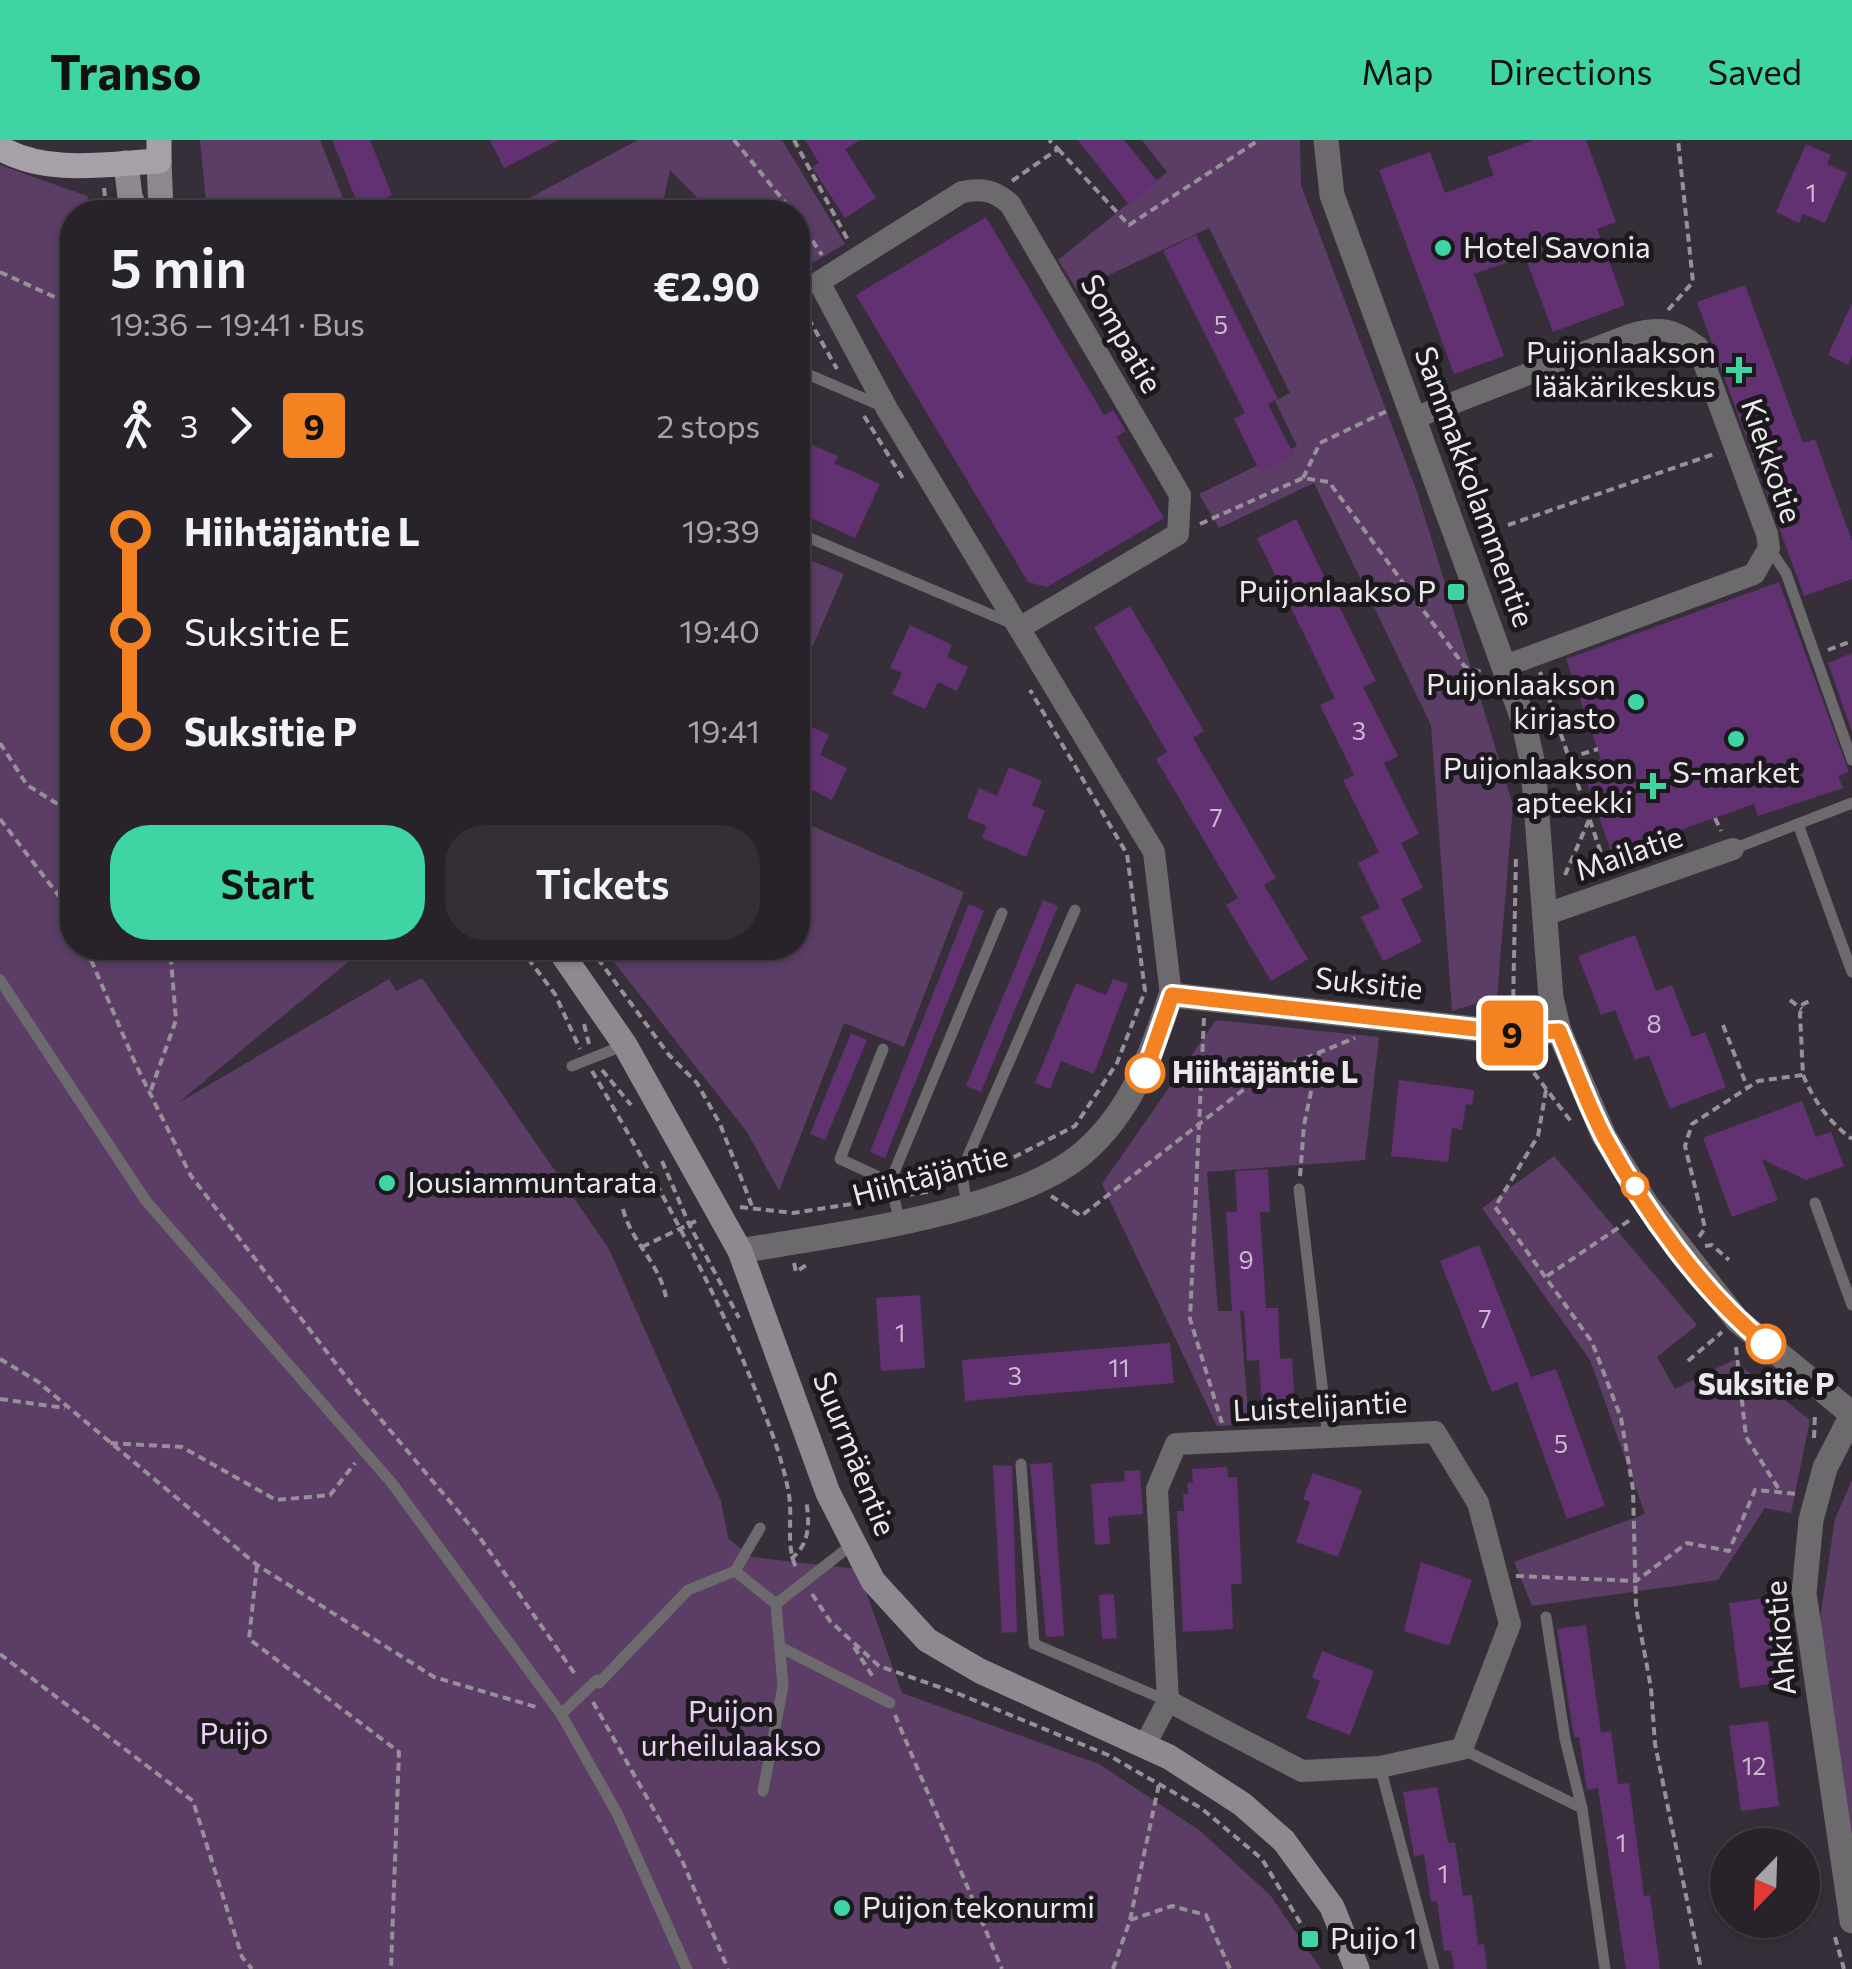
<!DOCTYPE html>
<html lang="en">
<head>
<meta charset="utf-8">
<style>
  body { margin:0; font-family:Commissioner,sans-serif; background:#342f37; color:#f1f3f6; height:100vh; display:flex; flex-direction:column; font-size:38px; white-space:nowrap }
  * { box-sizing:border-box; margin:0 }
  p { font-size:32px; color:#a5a4a9 }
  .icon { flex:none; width:55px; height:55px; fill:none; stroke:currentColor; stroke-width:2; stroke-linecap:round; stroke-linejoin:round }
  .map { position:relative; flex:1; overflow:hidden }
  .details { position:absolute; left:60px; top:60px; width:750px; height:760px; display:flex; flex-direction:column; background:#28232b; border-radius:40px; box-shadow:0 2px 8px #0004,0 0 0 2px #444047 }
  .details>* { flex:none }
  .badge { padding:0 20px; border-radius:8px; font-size:35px; line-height:65px }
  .needle { width:65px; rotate:203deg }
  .buttons { position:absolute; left:1710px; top:1688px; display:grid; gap:20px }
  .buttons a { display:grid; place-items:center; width:110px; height:110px; border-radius:50%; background:#28232b; box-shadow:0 2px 8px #0004,0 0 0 2px #444047; font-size:50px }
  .map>.badge { position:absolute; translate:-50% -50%; box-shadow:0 0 0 5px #fff }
  .legs { display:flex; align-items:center; gap:15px; height:110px; padding:0 50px; font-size:32px }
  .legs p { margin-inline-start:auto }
  .headline { display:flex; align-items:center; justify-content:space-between; height:170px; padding:0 50px }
  h1 { font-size:55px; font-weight:600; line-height:75px }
  .primary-button { display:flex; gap:20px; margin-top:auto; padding:20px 50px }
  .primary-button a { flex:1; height:115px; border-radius:40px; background:#3ed4a3; color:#111; font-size:40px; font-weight:600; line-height:115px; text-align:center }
  .primary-button a+a { background:#342f37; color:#f1f3f6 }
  ul { padding:0 50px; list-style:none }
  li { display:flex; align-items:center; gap:35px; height:100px; font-size:38px }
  li i { display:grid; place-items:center; width:15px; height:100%; margin:0 12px; background:currentColor }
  li i::after { content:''; width:25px; height:25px; margin:-12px; border:8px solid; border-radius:50%; background:#28232b }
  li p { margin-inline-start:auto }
  li:first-child i { background:linear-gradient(#0000 50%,currentColor 0) }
  li:last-child i { background:linear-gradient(currentColor 50%,#0000 0) }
  header { display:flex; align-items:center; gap:60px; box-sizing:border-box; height:140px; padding:0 50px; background:#3ed4a3; color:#111 }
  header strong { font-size:48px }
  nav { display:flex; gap:55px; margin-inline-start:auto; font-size:35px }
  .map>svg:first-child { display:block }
  .green { fill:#5b3d66 }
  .building { fill:#613172 }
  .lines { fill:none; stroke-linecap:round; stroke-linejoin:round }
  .path { stroke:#969098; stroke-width:4; stroke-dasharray:8 5; stroke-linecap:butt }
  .service { stroke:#6d6a6e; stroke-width:11 }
  .minor { stroke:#6d6a6e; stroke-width:22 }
  .tertiary { stroke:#6d6a6e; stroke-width:25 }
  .secondary { stroke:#8e8890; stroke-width:25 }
  .primary { stroke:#a7a0a9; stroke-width:25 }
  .line-1-casing { stroke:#fff; stroke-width:22 }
  .line-1 { stroke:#f58220; stroke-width:15 }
  .poi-dot { fill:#3ed4a3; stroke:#1c191d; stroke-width:4 }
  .stop-1-dot { fill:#fff; stroke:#f58220; stroke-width:5 }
  .labels { text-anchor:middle; stroke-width:10; stroke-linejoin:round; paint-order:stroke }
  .number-label { font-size:25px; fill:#c9bace }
  .poi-label { font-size:30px; fill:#ece7ed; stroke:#1c191d; text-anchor:start }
  .street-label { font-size:30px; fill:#ece7ed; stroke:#1c191d }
  .stop-label { font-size:30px; font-weight:bold; fill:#ece7ed; stroke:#1c191d; text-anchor:start }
  .park-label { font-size:30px; fill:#ecd1f7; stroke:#1c191d }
</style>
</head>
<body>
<header>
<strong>Transo</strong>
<nav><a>Map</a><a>Directions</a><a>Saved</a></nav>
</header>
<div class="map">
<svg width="1852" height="1829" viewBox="0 0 1852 1829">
  <rect width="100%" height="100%" fill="#362f39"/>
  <g class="green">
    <path d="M200 0H320L348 71 207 72Z"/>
    <path d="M638 0H782L845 104 798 131V72H711L670 30 661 72H527L522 62Z"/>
    <path d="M1142 0H1300L1301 45 1417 352 1513 665 1497 857 1452 871 1431 585 1314 343 1219 388 1199 354 1297 306 1275 261 1290 253 1209 88 1077 150 1058 120 1167 32Z"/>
    <path d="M0 25 87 56 92 72H72V808H365L178 963 389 839 396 851 422 838 609 1109 721 1361 728 1398 752 1417 858 1429 902 1553 1099 1624 1199 1690 1270 1755 1321 1829H0Z"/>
    <path d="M802 417 844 434 798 540V427Z"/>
    <path d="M798 680 964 752 904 907 844 883 779 1051 747 992 603 808H798Z"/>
    <path d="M1216 880 1379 897 1365 1020 1207 1032 1218 1171H1240L1249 1284 1217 1286 1102 1044Z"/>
    <path d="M1554 1016 1697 1185 1657 1217 1675 1249 1733 1220 1810 1280 1791 1373 1765 1368 1718 1440 1532 1466 1514 1422 1645 1374 1590 1220 1482 1068Z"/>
    <path d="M1852 1340V1733L1817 1499 1835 1379Z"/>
  </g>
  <g class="building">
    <path d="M332 0H370L392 55 384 59 389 72H361Z"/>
    <path d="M490 0H559L504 28Z"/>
    <path d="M805 0H860L845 9 876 58 845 78 812 27 819 23Z"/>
    <path d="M1078 0H1124L1158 42 1129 65Z"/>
    <path d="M1534 0H1586L1616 82 1597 89 1625 165 1553 192 1525 116 1474 134 1504 216 1454 234 1379 30 1430 12 1445 53 1494 35 1487 17Z"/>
    <path d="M1806 4 1831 15 1827 24 1847 33 1825 83 1803 74 1799 83 1776 72Z"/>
    <path d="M986 77 1104 275 1113 270 1126 291 1116 297 1164 378 1047 447 1028 442 856 155Z"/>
    <path d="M1196 95 1278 259 1268 264 1294 315 1260 332 1234 279 1245 273 1163 111Z"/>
    <path d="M1745 145 1803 303 1815 299 1852 401V439L1804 456 1697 162Z"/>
    <path d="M1852 163V216L1848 225 1828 215Z"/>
    <path d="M810 304 838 316 834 323 880 344 855 398 798 372V330Z"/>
    <path d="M1296 379 1376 541 1363 547 1398 616 1384 623 1419 694 1401 703 1423 748 1401 759 1422 802 1383 821 1361 777 1380 768 1358 723 1379 712 1343 640 1354 635 1320 565 1335 558 1257 398Z"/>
    <path d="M1779 442 1849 632 1838 636 1843 648 1758 676 1754 664 1612 714 1581 626 1601 619 1566 519Z"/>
    <path d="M1130 466 1204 591 1193 598 1276 738 1264 745 1308 819 1271 841 1226 765 1238 758 1156 619 1167 612 1094 487Z"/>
    <path d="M910 485 952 505 947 517 968 527 957 551 938 542 925 569 892 554 902 533 890 528Z"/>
    <path d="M1852 513V592L1828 523Z"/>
    <path d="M803 583 829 595 820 615 847 628 832 660 810 649 798 675V595Z"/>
    <path d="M1009 627 1042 641 1032 665 1045 671 1026 717 982 698 987 686 967 678 979 648 997 656Z"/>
    <path d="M1043 760 1058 766 981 952 966 946Z"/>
    <path d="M969 764 984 771 885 1018 870 1012Z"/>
    <path d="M1635 795 1656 851 1672 845 1692 897 1705 892 1726 947 1670 969 1649 915 1635 920 1615 870 1601 875 1578 816Z"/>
    <path d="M1113 839 1128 844 1094 934 1061 921 1050 949 1035 943 1076 843 1106 855Z"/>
    <path d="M851 893 867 900 825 1000 810 994Z"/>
    <path d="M1399 940 1474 950 1472 965 1466 964 1462 990 1452 988 1448 1022 1391 1016Z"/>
    <path d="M1802 961 1816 997 1831 992 1844 1026 1806 1040 1762 1019 1778 1060 1732 1077 1703 998Z"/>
    <path d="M1268 1029 1270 1072H1260L1266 1168H1278L1280 1219 1292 1218 1295 1268 1262 1270 1259 1220 1247 1221 1244 1171 1232 1172 1226 1072H1237L1235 1031Z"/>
    <path d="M1479 1105 1531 1237 1556 1229 1605 1366 1567 1379 1517 1242 1492 1252 1440 1121Z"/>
    <path d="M920 1155 925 1228 881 1231 876 1158Z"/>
    <path d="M1170 1203 1174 1243 965 1261 962 1220Z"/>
    <path d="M1052 1323 1064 1496 1046 1497 1030 1324Z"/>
    <path d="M993 1325 1012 1326 1017 1492 1002 1493Z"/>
    <path d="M1227 1327 1228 1337H1237L1242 1444H1231L1233 1489 1183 1492 1177 1371H1184L1183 1354H1188L1187 1343 1193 1342 1192 1329Z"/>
    <path d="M1140 1330 1143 1374 1108 1377 1110 1404 1095 1405 1091 1344 1125 1341 1124 1331Z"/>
    <path d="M1313 1333 1362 1350 1338 1417 1296 1402 1310 1362 1303 1359Z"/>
    <path d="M1421 1422 1472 1440 1449 1506 1404 1491Z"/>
    <path d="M1114 1454 1117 1498 1102 1499 1099 1455Z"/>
    <path d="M1767 1458 1778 1543 1740 1548 1729 1463Z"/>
    <path d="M1586 1485 1601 1593 1611 1591 1618 1644 1629 1643 1644 1756 1650 1755 1660 1829H1626L1598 1648 1587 1650 1579 1597H1574L1557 1489Z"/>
    <path d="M1322 1511 1374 1531 1350 1595 1306 1578 1320 1541 1312 1537Z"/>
    <path d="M1768 1581 1779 1666 1741 1671 1729 1586Z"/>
    <path d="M1437 1647 1448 1703 1455 1702 1463 1756 1472 1755 1478 1805 1484 1804 1487 1829H1454L1451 1810 1444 1811 1437 1761 1431 1762 1424 1714 1414 1717 1403 1652Z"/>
  </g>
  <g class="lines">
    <g class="path">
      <path d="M734 0 793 72"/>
      <path d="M794 0 849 102"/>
      <path d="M1058 9 1129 85 1259 0"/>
      <path d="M1012 41 1058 9 1049 0"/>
      <path d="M104 48 107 72"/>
      <path d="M798 79 822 115"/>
      <path d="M0 132 72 165"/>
      <path d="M802 167 837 229"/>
      <path d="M1668 170 1693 142 1678 0"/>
      <path d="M864 276 904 340"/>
      <path d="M1303 338 1320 303 1389 270"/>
      <path d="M63 363 72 367"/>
      <path d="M1200 384 1303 338 1329 342 1465 527 1481 532"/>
      <path d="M1508 385 1717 313"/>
      <path d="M1828 510 1852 501"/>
      <path d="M1540 532 1607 731"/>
      <path d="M0 603 27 645 72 673"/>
      <path d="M1569 618 1598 609"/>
      <path d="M1715 678 1721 691"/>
      <path d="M0 679 72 773"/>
      <path d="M1565 735 1589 680"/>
      <path d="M86 808 136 925 191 1036 357 1251 478 1395 577 1537"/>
      <path d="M520 808 555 854 580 909"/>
      <path d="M590 808 669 915 697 943 720 984 752 1066"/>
      <path d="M1790 860 1802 869"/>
      <path d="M1513 870 1516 714"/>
      <path d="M1204 878 1190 1179 1222 1283"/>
      <path d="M584 884 589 904"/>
      <path d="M1723 885 1748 949"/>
      <path d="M1518 912 1573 984"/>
      <path d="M602 930 631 965"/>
      <path d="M592 931C653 1035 719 1154 762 1267 773 1295 784 1325 789 1355 793 1379 785 1408 797 1429"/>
      <path d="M1803 935C1814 961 1829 982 1852 999"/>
      <path d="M151 950 176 880 170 808"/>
      <path d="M1546 950 1538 996 1495 1067 1592 1202 1621 1278 1633 1349 1636 1467 1651 1548 1655 1604 1701 1829"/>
      <path d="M662 1021 689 1084 739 1178"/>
      <path d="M979 1035 1075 986 1117 923 1145 851 1127 714 1030 550"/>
      <path d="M1300 1036 1304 985 1319 913"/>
      <path d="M907 1055 932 1051"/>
      <path d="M1051 1056 1081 1076 1261 936 1355 898"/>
      <path d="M740 1067 793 1073 878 1060"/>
      <path d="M623 1069C632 1104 658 1120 666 1157"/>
      <path d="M1699 1097 1705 1088 1685 1006 1692 984 1758 941 1803 935 1800 874 1803 864 1812 860"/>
      <path d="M1705 1106 1712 1105 1729 1120"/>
      <path d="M642 1107 698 1080"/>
      <path d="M794 1123 796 1132 809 1123"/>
      <path d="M1547 1136 1630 1080"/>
      <path d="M1736 1207 1746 1297 1780 1351"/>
      <path d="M0 1219 37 1241 257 1425 434 1537 536 1567"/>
      <path d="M1688 1221 1722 1192"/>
      <path d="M0 1259 65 1268"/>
      <path d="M1814 1298 1815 1273"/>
      <path d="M110 1303 182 1307 276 1360 330 1355 355 1323"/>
      <path d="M791 1419C810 1404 810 1383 806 1360"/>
      <path d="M257 1425 249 1499 399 1612 391 1829"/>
      <path d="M1516 1436 1636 1441 1687 1403 1729 1411 1755 1350 1798 1354"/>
      <path d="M812 1454 830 1481 879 1526 959 1554 1108 1615 1201 1668 1262 1719 1310 1799"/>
      <path d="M854 1507 873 1537"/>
      <path d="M0 1514 193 1661 242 1817 252 1829"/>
      <path d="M593 1562 681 1718 728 1829"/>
      <path d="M895 1575 1002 1829"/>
      <path d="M1130 1780 1159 1644"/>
      <path d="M1835 1797 1844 1829"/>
      <path d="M1113 1829 1130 1780 1172 1766 1206 1775 1230 1829"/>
    </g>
    <g class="service">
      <path d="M798 155 819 142"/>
      <path d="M798 230 884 267"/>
      <path d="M798 393 1013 484"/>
      <path d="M1769 408 1786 433 1852 620"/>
      <path d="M1798 684 1852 832"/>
      <path d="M1733 709 1852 663"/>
      <path d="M0 840 146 1061 391 1342 561 1574 617 1673 687 1829"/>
      <path d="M883 909 840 1019 890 1042"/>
      <path d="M572 926 625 905"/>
      <path d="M1299 1049 1328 1297"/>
      <path d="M1815 1063 1852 1165"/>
      <path d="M967 1066 963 1041 968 1016 1075 770"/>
      <path d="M900 1083 890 1042 1002 773"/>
      <path d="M1021 1324 1034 1504 1168 1561"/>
      <path d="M735 1431 760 1388"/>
      <path d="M1546 1477 1565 1599 1582 1668"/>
      <path d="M780 1507 890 1563"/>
      <path d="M561 1574 597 1540 599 1543 688 1450 735 1431 776 1464 854 1403"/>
      <path d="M1462 1609 1582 1668 1605 1829"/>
      <path d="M1380 1627 1434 1829"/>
      <path d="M763 1651 783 1546 776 1464"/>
    </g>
    <g class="minor">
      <path d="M1414 278 1632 194C1661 186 1674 189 1698 207L1767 394 1769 408 1754 434 1505 526"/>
      <path d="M1021 487 1178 394 1180 355 1010 64C994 50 982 48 962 52L819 142 887 269 1154 712 1171 855"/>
      <path d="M1544 775 1733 709"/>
      <path d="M1145 1605 1168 1561 1302 1631 1380 1627 1462 1609 1510 1484 1478 1363 1435 1292 1176 1304 1157 1349 1168 1561"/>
    </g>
    <g class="tertiary">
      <path d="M1326 0 1332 55 1523 579 1533 625 1551 858 1559 891 1604 996 1647 1065 1737 1180 1852 1274"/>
      <path d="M740 1111C832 1095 1013 1073 1083 1013 1132 971 1152 913 1171 855L1512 893 1559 891"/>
      <path d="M1852 1275 1825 1328 1811 1380 1804 1453 1852 1781"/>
    </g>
    <g class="secondary">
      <path d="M159 21 161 72"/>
      <path d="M126 23 130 57 137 72"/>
      <path d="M558 808 625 905 740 1111 828 1353 873 1441 927 1500 980 1531 1169 1617 1242 1664 1284 1701 1332 1767 1357 1829"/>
    </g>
    <path class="primary" d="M0 8C47 35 106 24 159 21V0"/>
  </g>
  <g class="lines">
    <defs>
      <path id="line-1" d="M1145 933 1172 855 1512 893 1559 891C1574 926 1587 964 1605 998 1645 1071 1701 1151 1766 1204"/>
    </defs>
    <use href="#line-1" class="line-1-casing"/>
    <use href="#line-1" class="line-1"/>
  </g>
  <g class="poi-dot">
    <circle cx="1443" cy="108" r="10"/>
    <path d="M1734 215h10v10h10v10h-10v10h-10v-10h-10v-10h10z"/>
    <rect x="1446" y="442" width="20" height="20" rx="5"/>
    <circle cx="1636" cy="562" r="10"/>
    <circle cx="1736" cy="599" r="10"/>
    <path d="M1648 631h10v10h10v10h-10v10h-10v-10h-10v-10h10z"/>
    <circle cx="387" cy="1043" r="10"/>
    <circle cx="842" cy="1768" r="10"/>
    <rect x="1300" y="1789" width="20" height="20" rx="5"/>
  </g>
  <g class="stop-1-dot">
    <circle cx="1145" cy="933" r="18"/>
    <circle cx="1635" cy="1046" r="12"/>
    <circle cx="1766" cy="1204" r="18"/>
  </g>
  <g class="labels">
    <g class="number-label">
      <text x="1811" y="62">1</text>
      <text x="1221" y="194">5</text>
      <text x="1359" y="600">3</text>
      <text x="1216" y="687">7</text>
      <text x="1654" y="893">8</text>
      <text x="1246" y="1129">9</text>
      <text x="1485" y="1188">7</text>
      <text x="900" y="1202">1</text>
      <text x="1119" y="1237">11</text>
      <text x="1015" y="1245">3</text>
      <text x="1561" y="1313">5</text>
      <text x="1754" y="1635">12</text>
      <text x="1621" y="1712">1</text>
      <text x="1443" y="1743">1</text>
    </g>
    <g class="poi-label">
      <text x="1463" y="118">Hotel Savonia</text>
      <text x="1716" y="223" text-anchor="end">Puijonlaakson<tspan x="1716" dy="34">lääkärikeskus</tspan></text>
      <text x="1436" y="462" text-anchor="end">Puijonlaakso P</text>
      <text x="1616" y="555" text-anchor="end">Puijonlaakson<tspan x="1616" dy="34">kirjasto</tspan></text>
      <text x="1633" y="639" text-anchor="end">Puijonlaakson<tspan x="1633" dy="34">apteekki</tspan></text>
      <text x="1736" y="643" text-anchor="middle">S-market</text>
      <text x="407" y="1053">Jousiammuntarata</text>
      <text x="862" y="1778">Puijon tekonurmi</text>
      <text x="1330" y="1809">Puijo 1</text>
    </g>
    <g class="street-label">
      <text transform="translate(1121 194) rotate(60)" y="10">Sompatie</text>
      <text transform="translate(1771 321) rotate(71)" y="10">Kiekkotie</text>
      <text transform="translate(1474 347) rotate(70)" y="10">Sammakkolammentie</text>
      <text transform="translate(1629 714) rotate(-19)" y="10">Mailatie</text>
      <text transform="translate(1369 844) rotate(6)" y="10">Suksitie</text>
      <text transform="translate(930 1036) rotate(-15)" y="10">Hiihtäjäntie</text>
      <text transform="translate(1320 1267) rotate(-3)" y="10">Luistelijantie</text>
      <text transform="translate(854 1314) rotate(68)" y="10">Suurmäentie</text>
      <text transform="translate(1781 1498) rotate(-95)" y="10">Ahkiotie</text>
    </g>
    <g class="stop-label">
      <text x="1172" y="943">Hiihtäjäntie L</text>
      <text x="1766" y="1255" text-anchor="middle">Suksitie P</text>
    </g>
    <g class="park-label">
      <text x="731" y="1582">Puijon<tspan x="731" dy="34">urheilulaakso</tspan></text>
      <text x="234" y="1604">Puijo</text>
    </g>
  </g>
</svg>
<div class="buttons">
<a><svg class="needle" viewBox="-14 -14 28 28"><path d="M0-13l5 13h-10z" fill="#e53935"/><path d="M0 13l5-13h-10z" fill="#a5a4a9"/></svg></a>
</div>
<b class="badge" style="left:1512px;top:893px;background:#f58220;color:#111">9</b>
<section class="details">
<div class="headline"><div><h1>5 min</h1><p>19:36 – 19:41 · Bus</p></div><b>€2.90</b></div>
<div class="legs"><svg class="icon" aria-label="walk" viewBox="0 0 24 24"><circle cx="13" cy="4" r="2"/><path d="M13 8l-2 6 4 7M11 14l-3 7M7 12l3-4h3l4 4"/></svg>3<svg class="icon" aria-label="forward" viewBox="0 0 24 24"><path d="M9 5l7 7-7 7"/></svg><b class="badge" style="background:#f58220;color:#111">9</b><p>2 stops</p></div>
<ul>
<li><i style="color:#f58220"></i><b>Hiihtäjäntie L</b><p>19:39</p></li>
<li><i style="color:#f58220"></i><span>Suksitie E</span><p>19:40</p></li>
<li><i style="color:#f58220"></i><b>Suksitie P</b><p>19:41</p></li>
</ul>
<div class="primary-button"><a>Start</a><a>Tickets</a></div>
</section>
</div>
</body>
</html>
